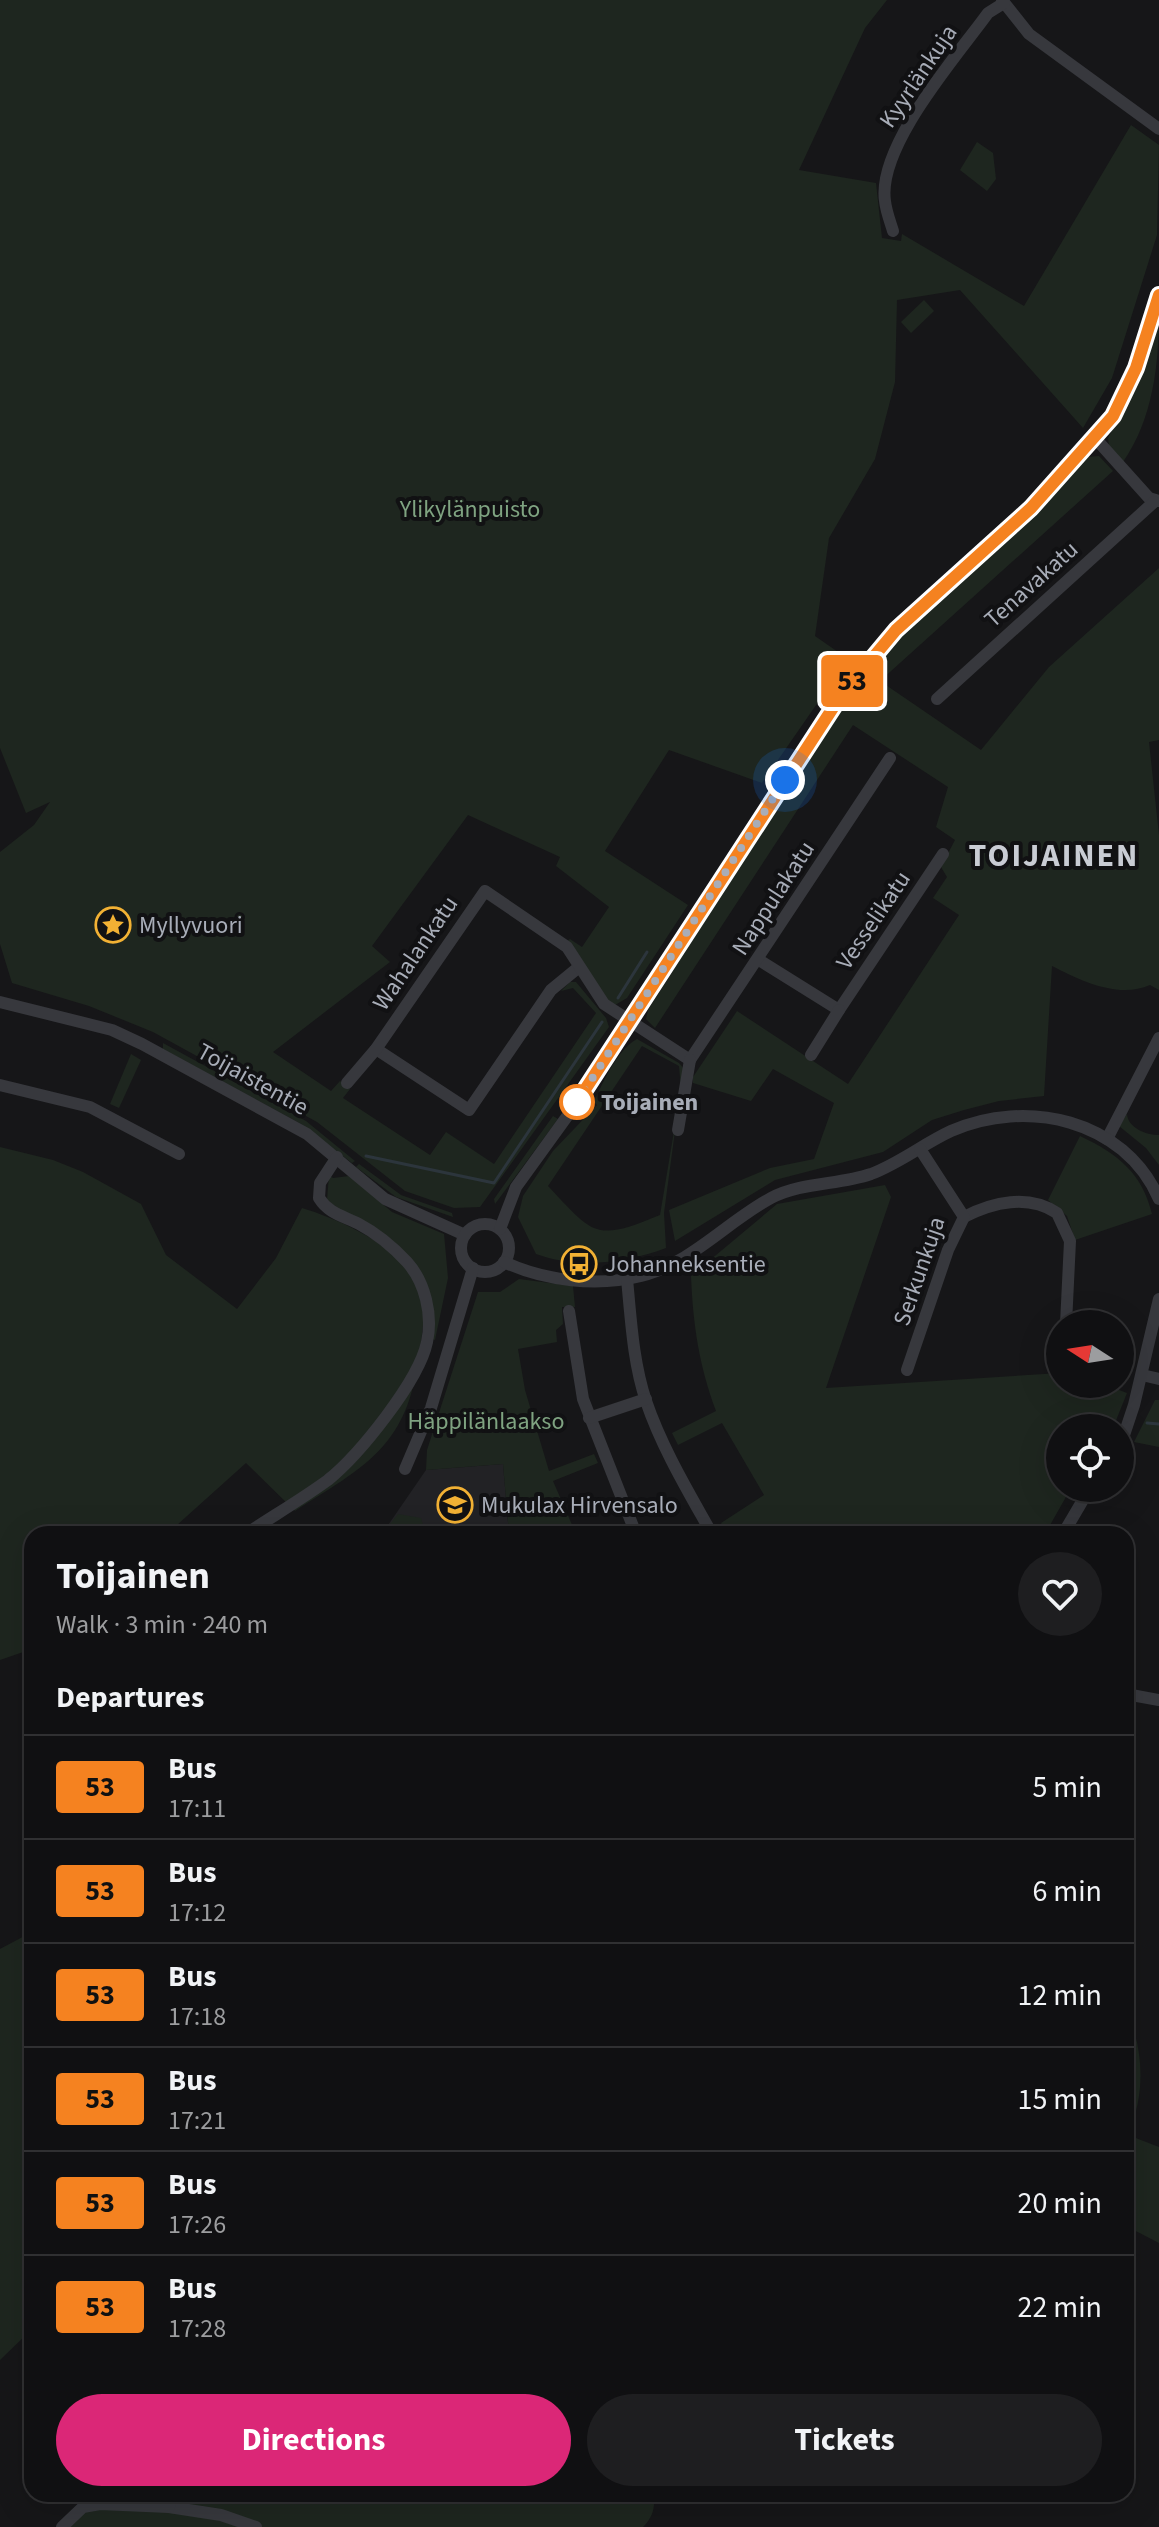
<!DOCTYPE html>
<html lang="en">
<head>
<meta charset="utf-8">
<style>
  body { margin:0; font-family:"Source Sans 3",sans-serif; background:#1e1e20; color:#f1f3f6; height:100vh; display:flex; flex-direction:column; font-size:30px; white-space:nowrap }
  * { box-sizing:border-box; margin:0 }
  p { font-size:26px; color:#9c9d9f }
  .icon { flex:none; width:44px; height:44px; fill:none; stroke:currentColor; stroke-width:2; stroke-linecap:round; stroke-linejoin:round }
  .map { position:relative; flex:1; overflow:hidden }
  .drawer { position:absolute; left:24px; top:1526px; width:1110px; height:976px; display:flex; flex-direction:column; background:#101012; border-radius:24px; box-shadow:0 8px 32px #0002,0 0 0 2px #303032 }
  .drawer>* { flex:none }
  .badge { padding:0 16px; border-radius:6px; font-size:28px; line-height:52px }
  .needle { width:52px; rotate:282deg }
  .tools { position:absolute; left:1046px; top:1310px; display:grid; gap:16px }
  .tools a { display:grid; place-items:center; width:88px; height:88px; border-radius:50%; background:#101012; box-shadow:0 8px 32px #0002,0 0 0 2px #303032; font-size:40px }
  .you { position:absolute; width:40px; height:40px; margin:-20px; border:6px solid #fff; border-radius:50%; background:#1a73e8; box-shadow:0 0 0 12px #1a73e833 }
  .map>.badge { position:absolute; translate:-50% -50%; box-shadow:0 0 0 4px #fff }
  h2 { padding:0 32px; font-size:30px; line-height:72px }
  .round { display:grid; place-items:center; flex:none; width:84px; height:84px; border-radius:42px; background:#1e1e20 }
  .overview { display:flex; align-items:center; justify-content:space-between; height:136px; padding:0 32px }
  h1 { font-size:38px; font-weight:700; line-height:60px }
  .cta { display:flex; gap:16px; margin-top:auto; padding:16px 32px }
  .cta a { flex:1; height:92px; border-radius:48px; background:#db2777; color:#fff; font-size:32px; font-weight:700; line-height:92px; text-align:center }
  .cta a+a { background:#1e1e20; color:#f1f3f6 }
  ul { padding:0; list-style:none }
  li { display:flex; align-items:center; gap:24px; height:104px; padding:0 32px; border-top:2px solid #303032 }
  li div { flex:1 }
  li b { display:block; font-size:30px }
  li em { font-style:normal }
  li .badge { min-width:88px; font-weight:700; text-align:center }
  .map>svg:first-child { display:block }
  .built { fill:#222225 }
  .green { fill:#1e261f }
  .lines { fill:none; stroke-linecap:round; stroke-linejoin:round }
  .stream { stroke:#2c353c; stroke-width:3 }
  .minor { stroke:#37383d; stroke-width:12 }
  .line-casing { stroke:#fff; stroke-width:18 }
  .line { stroke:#f58220; stroke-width:12 }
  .walk { stroke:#a8adb8; stroke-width:8; stroke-dasharray:0 14.4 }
  .stop-dot { fill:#fff; stroke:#f58220; stroke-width:4 }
  .labels { text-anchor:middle; stroke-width:8; stroke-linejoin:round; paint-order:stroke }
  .street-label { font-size:24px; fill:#a8adb8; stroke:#111113 }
  .park-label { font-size:24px; fill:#7fa381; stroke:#111113 }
  .poi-label { font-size:24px; fill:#a8adb8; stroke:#111113; text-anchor:start }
  .stop-label { font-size:24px; font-weight:bold; fill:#a8adb8; stroke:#111113; text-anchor:start }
  .district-label { font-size:32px; font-weight:bold; letter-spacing:2px; fill:#c9ccd4; stroke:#111113 }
</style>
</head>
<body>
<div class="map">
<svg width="1159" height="2527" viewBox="0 0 1159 2527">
  <rect width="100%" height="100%" fill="#161618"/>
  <path class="built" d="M503 1464 509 1534H382L426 1470Z"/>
  <g class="green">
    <path d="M0 0H887L865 28 799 170 876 183 882 238 901 241 902 234 1024 306 1131 125 1159 145 1157 235 1112 378 1083 428 960 290 897 300 895 382 875 459 829 538 815 636 848 659 762 783 669 750 605 851 688 905 627 998 615 1005 603 997 567 941 570 939 582 947 609 907 556 866 560 857 468 815 372 946 390 962 273 1052 331 1091 340 1081 350 1089 343 1098 430 1155 446 1132 494 1164 596 1013 573 988 561 991 570 982H576L606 1018 609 1027 480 1207 454 1208 405 1191 317 1122 153 1032 89 1006 12 983 0 944V852L34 825 50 802 26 813 0 748Z"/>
    <path d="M977 142 993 153 996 179 987 191 960 170Z"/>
    <path d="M924 300 934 311 911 333 901 322Z"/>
    <path d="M1159 313C1159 364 1153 419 1123 462L1109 445 1108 438 1136 385Z"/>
    <path d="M1099 456 1113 471 880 681 981 750 1049 667 1159 568V740L1149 742 1159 835V990L1150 985C1119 999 1081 981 1052 966L1044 1096 999 1101 964 1110 932 1120 883 1152 775 1180 675 1241 669 1210 770 1168 814 1159 834 1103 773 1069 751 1101 693 1083V1077L737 1011 848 1084 959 915 933 898 947 877 941 867 955 840 936 827 948 787 853 725 655 1028 646 1019 648 1010 848 696 924 612 1088 457Z"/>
    <path d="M637 1039 679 1063 684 1069 681 1089 679 1066 642 1046 548 1186C594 1235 595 1242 660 1215L679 1101 664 1213 666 1248C627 1263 577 1269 536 1254L518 1217 523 1196 553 1151 597 1105 594 1102C603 1082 617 1050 637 1039Z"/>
    <path d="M163 1043 306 1121 355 1161 352 1163 301 1124 163 1049Z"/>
    <path d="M131 1054 141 1060 119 1108 110 1104Z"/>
    <path d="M1127 1114C1128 1128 1146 1135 1159 1135V1165L1146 1148 1119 1126Z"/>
    <path d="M553 1116 558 1119 555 1123 495 1204 494 1199Z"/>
    <path d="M1080 1136C1118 1154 1142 1173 1152 1214L1075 1240 1067 1216 1048 1200Z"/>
    <path d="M0 1147 53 1160 83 1172 141 1204 166 1255 237 1309 276 1258 302 1208C342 1220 417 1253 423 1301 425 1321 421 1342 418 1362 413 1393 405 1421 384 1445 361 1472 325 1491 295 1511L246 1463 167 1534H32V1649L0 1660Z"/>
    <path d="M359 1164 401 1195 452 1213 453 1217 396 1197 356 1167Z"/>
    <path d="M329 1175 333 1178 349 1176 392 1212 444 1234 448 1278 435 1340 429 1338 421 1275 327 1200Z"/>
    <path d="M885 1185 891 1197 826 1388 1060 1373V1384H1103L1127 1393 1113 1428H1060V1488H1071L1045 1534H827L824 1525 807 1534H727L721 1523 764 1495 722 1423 678 1445 672 1433 716 1411C699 1365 693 1325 691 1276L777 1204Z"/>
    <path d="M519 1279 573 1286 575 1307H562L563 1324 556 1330 557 1342 518 1349 525 1390 549 1471 594 1454 598 1463 553 1481 576 1534H509L503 1464 426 1470 427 1450 478 1292H500Z"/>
    <path d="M1155 1400H1159V1447L1134 1442Z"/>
    <path d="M398 1514 421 1518 426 1534H382Z"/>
    <path d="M32 1932V2329L0 2360V1949Z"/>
    <path d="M1126 2008C1144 2051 1146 2092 1128 2135L1159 2147V2243L1126 2226Z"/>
    <path d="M89 2494H654C655 2508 653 2517 643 2527H62L83 2507Z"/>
  </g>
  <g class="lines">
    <g class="stream">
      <path d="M618 998 647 952"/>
      <path d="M366 1156 494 1183 602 1022"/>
      <path d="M1147 1423 1159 1424"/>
    </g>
    <g class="minor">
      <path d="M1002 0 1029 34 1159 129"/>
      <path d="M893 231C890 221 886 211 885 201 877 146 957 56 988 13L1004 3"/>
      <path d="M1096 439 1149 498 1159 501"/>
      <path d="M937 699 1154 502"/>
      <path d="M759 960 839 1010 943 854"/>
      <path d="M0 1002 112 1030 142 1044 307 1134 385 1199 465 1235"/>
      <path d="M376 1049 469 1110 551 990 579 967"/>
      <path d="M811 1055 839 1010"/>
      <path d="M347 1083 376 1049 485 891 567 947 604 1004 690 1060 890 758"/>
      <path d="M0 1085 90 1107 179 1154"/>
      <path d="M678 1130 690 1060"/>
      <path d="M1107 1139 1159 1038"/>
      <path d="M964 1217C993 1202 1028 1194 1057 1213L1070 1241 1066 1324"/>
      <circle cx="485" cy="1248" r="24"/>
      <path d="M500 1229 516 1187 584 1093 840 697 896 630 1031 508 1113 416 1136 368 1159 295"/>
      <path d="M504 1262C545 1281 597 1287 641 1276 692 1263 725 1223 771 1198 801 1182 839 1185 871 1174 900 1163 923 1144 951 1131 1026 1098 1124 1119 1159 1199"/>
      <path d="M627 1279C631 1320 633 1362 646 1401 662 1448 688 1491 712 1534"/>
      <path d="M569 1311 583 1399 636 1534"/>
      <path d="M907 1370 948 1250 964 1217 920 1149"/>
      <path d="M1142 1375 1159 1379"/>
      <path d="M589 1418 646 1399"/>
      <path d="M1120 1447 1134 1405 1159 1299"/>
      <path d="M405 1469 431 1408 473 1268"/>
      <path d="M246 1534C273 1516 302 1499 328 1480 359 1455 419 1381 427 1342 433 1315 425 1282 407 1262 394 1248 376 1233 359 1224 344 1216 329 1214 319 1198L320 1183 337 1157"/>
      <path d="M1063 1534 1090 1488"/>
      <path d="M1126 1694 1159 1700"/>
      <path d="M169 2507 221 2515 256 2527"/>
      <path d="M62 2527 83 2507 100 2504 169 2507 172 2494"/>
    </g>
  </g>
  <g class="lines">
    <defs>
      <path id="line" d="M577 1102 840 697 896 630 1031 508 1113 416 1136 368 1159 295"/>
    </defs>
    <use href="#line" class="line-casing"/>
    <use href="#line" class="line"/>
    <path class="walk" d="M577 1102 785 780"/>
  </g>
  <defs>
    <symbol id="sight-ring" viewBox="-11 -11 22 22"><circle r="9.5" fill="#111113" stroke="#f2b134" stroke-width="1.5"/><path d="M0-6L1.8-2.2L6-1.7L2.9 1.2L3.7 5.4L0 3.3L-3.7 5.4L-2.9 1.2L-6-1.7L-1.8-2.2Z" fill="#f2b134"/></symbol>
    <symbol id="bus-ring" viewBox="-11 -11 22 22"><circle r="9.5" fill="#111113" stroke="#f2b134" stroke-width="1.5"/><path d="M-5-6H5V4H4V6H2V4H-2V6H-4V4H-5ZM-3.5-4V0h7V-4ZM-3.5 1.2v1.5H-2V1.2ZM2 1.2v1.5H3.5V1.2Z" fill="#f2b134"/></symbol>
    <symbol id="school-ring" viewBox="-11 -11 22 22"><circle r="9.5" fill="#111113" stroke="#f2b134" stroke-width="1.5"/><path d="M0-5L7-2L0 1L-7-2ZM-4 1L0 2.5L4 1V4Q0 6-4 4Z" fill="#f2b134"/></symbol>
  </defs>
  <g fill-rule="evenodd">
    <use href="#sight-ring" x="93" y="905" width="40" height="40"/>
    <use href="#bus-ring" x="559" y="1244" width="40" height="40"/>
    <use href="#school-ring" x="435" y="1485" width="40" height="40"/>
  </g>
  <circle class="stop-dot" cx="577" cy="1102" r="16"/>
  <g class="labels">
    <g class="street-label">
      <text transform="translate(918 76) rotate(-56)" y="8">Kyyrlänkuja</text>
      <text transform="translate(1031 584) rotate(-42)" y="8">Tenavakatu</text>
      <text transform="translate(773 898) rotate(-57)" y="8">Nappulakatu</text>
      <text transform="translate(873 920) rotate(-56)" y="8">Vesselikatu</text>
      <text transform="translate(415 953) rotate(-56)" y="8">Wahalankatu</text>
      <text transform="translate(253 1079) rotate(29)" y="8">Toijaistentie</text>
      <text transform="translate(919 1271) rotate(-71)" y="8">Serkunkuja</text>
    </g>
    <g class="park-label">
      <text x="470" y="517">Ylikylänpuisto</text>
      <text x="486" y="1429">Häppilänlaakso</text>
    </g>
    <g class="poi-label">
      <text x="139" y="933">Myllyvuori</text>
      <text x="605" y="1272">Johanneksentie</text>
      <text x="481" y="1513">Mukulax Hirvensalo</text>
    </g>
    <g class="stop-label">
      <text x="601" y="1110">Toijainen</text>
    </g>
    <g class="district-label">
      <text x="1054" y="866">TOIJAINEN</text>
    </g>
  </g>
</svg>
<div class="tools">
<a><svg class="needle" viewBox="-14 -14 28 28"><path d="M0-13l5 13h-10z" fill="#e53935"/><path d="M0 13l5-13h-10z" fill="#9c9d9f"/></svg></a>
<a><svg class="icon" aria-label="locate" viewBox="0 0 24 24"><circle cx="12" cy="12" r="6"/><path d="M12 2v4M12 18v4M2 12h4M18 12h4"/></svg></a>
</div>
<div class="you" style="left:785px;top:780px"></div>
<b class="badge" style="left:852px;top:681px;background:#f58220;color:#111">53</b>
<section class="drawer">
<div class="overview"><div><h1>Toijainen</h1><p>Walk · 3 min · 240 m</p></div><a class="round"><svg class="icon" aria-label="heart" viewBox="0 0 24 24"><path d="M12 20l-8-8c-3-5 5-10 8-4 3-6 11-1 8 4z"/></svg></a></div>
<h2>Departures</h2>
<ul>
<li><span class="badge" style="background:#f58220;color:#111">53</span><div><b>Bus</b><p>17:11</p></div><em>5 min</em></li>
<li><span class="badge" style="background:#f58220;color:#111">53</span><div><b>Bus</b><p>17:12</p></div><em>6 min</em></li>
<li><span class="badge" style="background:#f58220;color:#111">53</span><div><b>Bus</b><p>17:18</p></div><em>12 min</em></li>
<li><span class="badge" style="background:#f58220;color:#111">53</span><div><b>Bus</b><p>17:21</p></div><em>15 min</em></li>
<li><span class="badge" style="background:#f58220;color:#111">53</span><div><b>Bus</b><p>17:26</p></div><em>20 min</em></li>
<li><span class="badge" style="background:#f58220;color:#111">53</span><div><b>Bus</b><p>17:28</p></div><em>22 min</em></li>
</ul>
<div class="cta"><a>Directions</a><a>Tickets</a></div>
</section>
</div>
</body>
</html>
